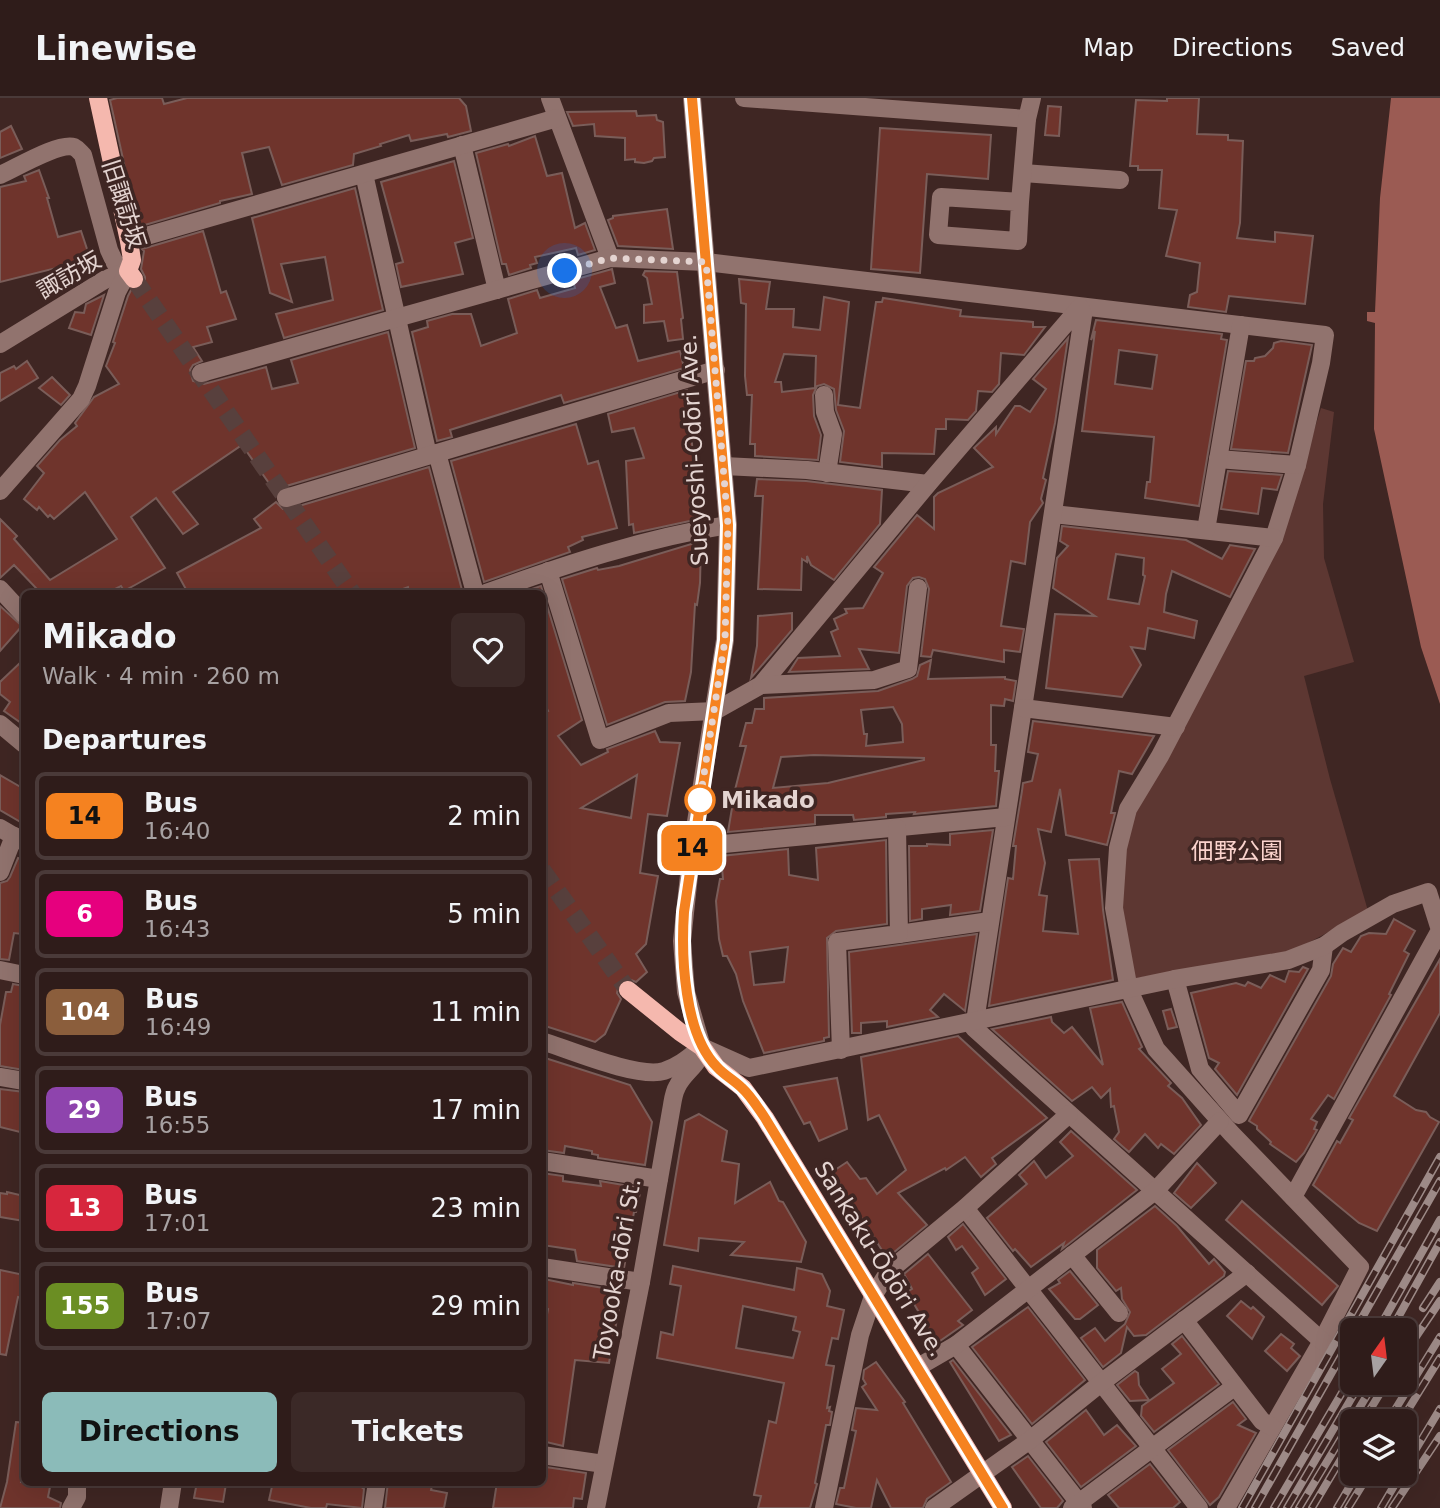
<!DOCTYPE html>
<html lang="en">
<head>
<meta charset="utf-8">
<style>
  body { margin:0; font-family:"DejaVu Sans","Noto Sans JP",sans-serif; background:#3b2927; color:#f1f3f6; height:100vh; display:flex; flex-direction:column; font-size:26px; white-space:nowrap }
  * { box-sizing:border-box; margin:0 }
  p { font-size:23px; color:#a7a1a2 }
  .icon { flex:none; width:38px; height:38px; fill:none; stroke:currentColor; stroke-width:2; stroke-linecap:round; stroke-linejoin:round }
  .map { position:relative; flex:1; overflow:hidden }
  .sheet { position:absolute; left:21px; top:492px; width:525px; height:896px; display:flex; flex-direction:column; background:#2f1c1a; border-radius:10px; box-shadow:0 7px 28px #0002,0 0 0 2px #4a3a39 }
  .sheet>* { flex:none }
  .badge { padding:0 14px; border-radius:10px; font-size:24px; line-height:46px }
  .needle { width:46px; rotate:14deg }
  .controls { position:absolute; left:1340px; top:1220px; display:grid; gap:14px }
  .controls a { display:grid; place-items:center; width:77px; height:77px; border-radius:10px; background:#2f1c1a; box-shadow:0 7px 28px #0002,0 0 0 2px #4a3a39; font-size:35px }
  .you { position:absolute; width:35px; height:35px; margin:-18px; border:5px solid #fff; border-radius:50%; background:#1a73e8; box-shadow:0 0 0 10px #1a73e833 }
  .map>.badge { position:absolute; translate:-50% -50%; box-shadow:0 0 0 4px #fff }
  h2 { padding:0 21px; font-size:26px; line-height:63px }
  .round { display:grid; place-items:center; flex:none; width:74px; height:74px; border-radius:10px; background:#3b2927 }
  .headline { display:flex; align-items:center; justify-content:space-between; height:119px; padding:0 21px }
  h1 { font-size:33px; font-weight:800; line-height:52px }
  .cta { display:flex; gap:14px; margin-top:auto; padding:14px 21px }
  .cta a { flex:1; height:80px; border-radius:10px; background:#8bbbb9; color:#111; font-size:28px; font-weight:800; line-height:80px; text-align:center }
  .cta a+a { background:#3b2927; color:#f1f3f6 }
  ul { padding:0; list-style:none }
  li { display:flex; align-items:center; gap:21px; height:88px; margin:0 14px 10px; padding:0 7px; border:4px solid #4a3a39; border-radius:10px }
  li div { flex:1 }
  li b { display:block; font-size:26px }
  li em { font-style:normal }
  li .badge { min-width:77px; font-weight:700; text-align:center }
  header { display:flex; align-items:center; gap:42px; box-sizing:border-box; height:98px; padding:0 35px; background:#2f1c1a; border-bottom:2px solid #4a3a39 }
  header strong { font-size:33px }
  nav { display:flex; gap:38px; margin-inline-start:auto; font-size:24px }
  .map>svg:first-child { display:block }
  .green { fill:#5d3732 }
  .water { fill:#9b5b53 }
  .building { fill:#6f342c; stroke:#7a5d59; stroke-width:2; fill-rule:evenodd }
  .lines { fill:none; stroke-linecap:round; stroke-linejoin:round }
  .minor-tunnel { stroke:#58403d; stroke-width:18; stroke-dasharray:18 9; stroke-linecap:butt }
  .minor { stroke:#91736e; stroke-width:18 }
  .major { stroke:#f5b8ae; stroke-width:18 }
  .rail-casing { stroke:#9d8a87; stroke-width:8 }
  .rail { stroke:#3f2623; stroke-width:5; stroke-dasharray:16; stroke-linecap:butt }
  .line-casing { stroke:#fff; stroke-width:16 }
  .line { stroke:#f58220; stroke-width:10 }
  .walk { stroke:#e4d4d1; stroke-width:7; stroke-dasharray:0 12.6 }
  .stop-dot { fill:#fff; stroke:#f58220; stroke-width:3.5 }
  .labels { text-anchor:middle; stroke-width:7; stroke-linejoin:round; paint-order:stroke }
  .street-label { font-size:23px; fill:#e4d4d1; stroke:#3f2623 }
  .stop-label { font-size:23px; font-weight:bold; fill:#e4d4d1; stroke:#3f2623; text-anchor:start }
  .park-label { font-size:23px; fill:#fbd3cd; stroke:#3f2623 }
</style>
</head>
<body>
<header>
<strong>Linewise</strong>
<nav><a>Map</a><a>Directions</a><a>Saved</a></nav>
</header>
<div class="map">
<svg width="1440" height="1410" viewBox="0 0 1440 1410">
  <rect width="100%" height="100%" fill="#3f2623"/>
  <path class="green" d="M1321 310 1334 314 1323 406 1324 460 1354 564 1304 578 1330 681 1368 813 1291 854 1131 881 1122 809 1126 751 1135 709 1292 404Z"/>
  <path class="water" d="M1391 0H1440V606L1421 549 1374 331 1375 225 1367 223V214H1375L1380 100Z"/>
  <g class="building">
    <path d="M117 0H162L164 6 187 0H459L466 8 471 33 448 39 447 36 411 43 409 37 380 46 381 48 354 56 353 67 282 87 269 49 242 55 252 96 220 103V105L138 129 110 2Z"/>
    <path d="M1167 0H1199L1197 36 1228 37V42L1243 43 1240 125 1237 140 1275 144V134L1313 138 1305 206 1229 198 1226 214 1188 209 1190 197 1197 194 1200 165 1166 158 1177 112 1159 110 1162 72H1138V68H1130L1136 2 1167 3Z"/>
    <path d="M1048 8 1061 9 1059 38 1045 37Z"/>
    <path d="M636 13 637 18 656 17 657 22 663 24 665 59 654 60 652 63 644 65 635 64V61L625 62V40L595 38 594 26 573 28 567 14Z"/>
    <path d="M11 28 22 51 0 60V34Z"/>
    <path d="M880 30 991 37 988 81 927 76 920 175 871 171Z"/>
    <path d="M535 38 547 78 562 75 575 130 585 125 595 152 578 157 576 150 535 159 537 165 530 167 531 170 509 177 506 166H502L476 55 508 46 509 48Z"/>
    <path d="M454 63 473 140 455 145 463 176 401 189 396 166 403 164 381 84Z"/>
    <path d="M39 72 49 100H47L58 139 81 133 91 163 85 164 82 170 76 165 0 184V89L26 83 24 78Z"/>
    <path d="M355 90 383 212 284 240 276 216 333 202 325 159 281 166 292 204 270 195 252 120Z"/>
    <path d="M667 111 673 151 618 148 608 122 613 120V118Z"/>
    <path d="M203 133 221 195 226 193 236 221 207 229 212 244 193 249 202 263 193 267 190 272 193 283 204 286 266 269 272 291 298 285 291 262 388 234 415 350 283 389 276 395 242 347 173 394 198 426 183 436 156 400 131 419 165 470 135 487 124 493 121 488 107 495H31L37 491 14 467 0 480V421L17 438 14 441 50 482 117 441 85 394 54 421 50 417 48 419 39 409 37 412 24 401 44 375 37 368 60 342 77 328 75 325 94 299 119 286 106 268 115 245 113 244 128 198 131 192 140 190 145 185V179L141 171 144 153 142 151Z"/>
    <path d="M612 171 615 185 600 189 616 230 627 227 638 263 680 253 684 270 564 305 561 297 450 332 452 339 437 343 412 234 428 229 427 223 452 216H471L481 248 517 235 508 201 537 192 540 200 575 190 573 182Z"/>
    <path d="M645 173 677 174 683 220 681 221 683 241 668 243 664 223 644 225V207L652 206 647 180 643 177Z"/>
    <path d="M739 181 770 184 766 211H794L793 229 820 232 824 199 849 204 838 307 860 310 876 204H882L883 200 961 212 960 218 1033 224V229H1045L1024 257 1001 255 999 286 992 294 978 293 976 313 968 322 946 321V331H936L934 356 882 355V369L840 364 844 333 836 312 834 291 824 286 817 288 813 297 814 318 821 337 818 362 755 358V346H750L752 297H747L745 278 746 206 741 205ZM784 256 816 258 815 290 782 294 781 284H775Z"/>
    <path d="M104 197 91 237 69 230 75 214 84 215 86 206Z"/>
    <path d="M1096 222 1222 236 1221 241 1227 242 1199 408 1145 400 1147 384H1150L1154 339 1082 333 1095 233 1091 242ZM1119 252 1157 257 1152 291 1115 286Z"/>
    <path d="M1068 240 1055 325 1043 380 1046 382 1041 401 1043 405 1030 424 1025 466 1011 463 1001 528 1024 531 1020 554 1004 552V564L933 552 931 559 921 558 929 491 925 481 919 479 913 480 907 488 899 555 859 551 869 571 789 574 798 560 840 558 831 534 838 531 834 521 847 515 845 511 863 510 883 475 874 469 917 417 934 431V399L938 395 993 369 974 350 996 329V336L1015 308H1020L1030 314 1046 291 1033 281Z"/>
    <path d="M1281 243 1312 247 1288 355 1231 351 1246 263H1254L1255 260 1265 258 1273 250 1274 245Z"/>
    <path d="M27 263 38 280 0 303V275L14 268 16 271Z"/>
    <path d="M52 279 70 297 61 307 39 290Z"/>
    <path d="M687 292 699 421 634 435 633 426 629 427 626 363 644 360 634 330 612 334 608 316Z"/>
    <path d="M576 326 588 366 598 363 617 430 582 439 583 442 568 449 570 454 484 484 451 363Z"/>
    <path d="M429 369 462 492 452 495H409L408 489 392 495H188L177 475 261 430 254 421 276 404 283 411H289Z"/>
    <path d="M1228 373 1282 377 1277 392 1262 390 1258 416 1221 411Z"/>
    <path d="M757 381 806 383 882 392 880 426 834 482 811 467 807 458V464L802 461 801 492 758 491 763 398H755Z"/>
    <path d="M1062 428 1186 442 1222 461 1230 447 1255 451 1230 499 1172 473 1166 496 1164 514 1197 523 1194 540 1148 530 1145 551 1131 549 1141 567 1122 599 1046 590 1055 516 1095 518 1053 490 1057 460 1068 448 1060 443ZM1116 456 1144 460 1143 477 1145 478 1139 506 1108 501Z"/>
    <path d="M701 443 700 485 697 507 695 506 691 574 685 603 665 604 607 627 562 481 597 470 598 472 619 468Z"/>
    <path d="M541 488 582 622 558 638 581 667 608 654 607 651 655 633 660 644 680 645 667 718 648 716 640 775 658 778 646 846 636 856 647 874 636 884 629 881 619 885 617 895 621 901 605 936 595 944 542 927V615L548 613 542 600V495H530L529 492ZM637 677 631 720 581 710Z"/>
    <path d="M0 508 22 528 0 553Z"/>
    <path d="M792 515V532L751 580 757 548 758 518Z"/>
    <path d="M24 561V627L4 613 10 604 0 596V584Z"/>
    <path d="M931 562 928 581 1005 579V581L1016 583 1013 603 1005 601 1004 608 991 607V647H996L995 673H999L996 708 914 716 915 714 886 716V719L854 722 853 717H815V726L728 734 735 692 746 648H740L746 625H752L755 611H764V600L878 593 912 581 917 578 920 567ZM893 609 902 626 903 644 866 648 867 636H864L861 612ZM814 657 924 660V662L828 685 773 690 781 659Z"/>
    <path d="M1033 623 1154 638 1132 676 1119 673 1111 715H1115L1107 747 1066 737 1060 691 1051 734 1038 731 1045 765 1039 797 1047 798 1043 833 1078 836 1069 762 1099 761 1103 812 1113 882 989 908 1008 780 1013 781 1016 748H1013L1022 693 1023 685 1032 683 1038 656 1028 654Z"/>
    <path d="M0 677 24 691V726L0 712Z"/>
    <path d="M993 732 980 813 950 817 951 807 922 811V821L910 823 909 748H927V746L950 747V736Z"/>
    <path d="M886 742 887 826 836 833 827 840 829 939 824 940V943L764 955 743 903 736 876 727 858H723L719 841 716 803 720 781H723L721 758 788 751 789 777 818 782 816 750ZM788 849 784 884 754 887 750 854Z"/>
    <path d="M18 760 24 762V825L22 836 14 835 9 862 0 861V785L7 783 10 779Z"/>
    <path d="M1394 821 1415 833 1404 853 1409 856 1389 896 1391 897 1334 1001 1328 997 1311 1021 1317 1024 1314 1031 1317 1032 1304 1055 1296 1064 1270 1046 1271 1044 1257 1031V1028L1249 1023 1250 1021 1331 878 1333 866 1343 850 1351 854 1361 838 1369 835 1386 836Z"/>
    <path d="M977 836 965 913 944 896 930 912 938 919 887 929V923L861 925V935H852L849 854Z"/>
    <path d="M1440 861V915L1394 998 1416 1012 1426 1014 1430 1019 1439 1024 1377 1133 1359 1125 1313 1087 1337 1043 1340 1045 1353 1022 1349 1020Z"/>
    <path d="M1303 869 1308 871 1237 997 1215 971 1219 965 1209 960 1191 895 1236 885 1245 888 1248 884 1261 890 1270 877 1285 884 1289 873 1299 874Z"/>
    <path d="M13 886 24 888V972L0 968V927L6 894H11Z"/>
    <path d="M1122 904 1142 949 1139 951 1171 985 1168 988 1182 1000 1201 1027 1174 1056 1161 1046 1158 1050 1145 1036 1129 1054 1114 1041 1119 1034 1114 1008 1111 1009 1110 991 1101 1000 1092 989 1072 1003 992 931 1051 919 1052 924 1064 935 1072 929 1103 967 1090 910Z"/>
    <path d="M1171 911 1177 929 1168 931 1163 913Z"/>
    <path d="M958 938 1047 1020 992 1060 996 1066 981 1079 965 1059 946 1072 945 1070 898 1095 927 1127 887 1160 832 1074 847 1064 860 1081 866 1080 877 1096 906 1072 879 1017 868 1022 861 959Z"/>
    <path d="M542 959 630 987 652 1024 645 1067 598 1060V1057L592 1056V1053L565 1048 564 1055 542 1052Z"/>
    <path d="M837 980 847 1031 819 1043 810 1024 804 1026 784 989Z"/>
    <path d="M0 991 24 994V1035L0 1029Z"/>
    <path d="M699 1016 727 1033 722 1063 739 1066 735 1105 770 1084 779 1103 783 1104 806 1144 801 1164 731 1157 744 1144 699 1140 698 1153 664 1147 685 1023Z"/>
    <path d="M1071 1033 1137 1092 1062 1151 1064 1145 1031 1169 1015 1151 1013 1153 987 1120 1027 1086 1019 1077 1034 1063 1046 1080 1073 1058 1060 1044Z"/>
    <path d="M1197 1065 1216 1085 1191 1110 1174 1095Z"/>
    <path d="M542 1075 563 1078V1083L601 1088 600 1083 641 1090 636 1114H634L624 1170 577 1163 575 1152 542 1147Z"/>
    <path d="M7 1094 24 1098V1123L0 1119V1095L7 1096Z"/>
    <path d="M1242 1103 1338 1188 1322 1207 1226 1122Z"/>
    <path d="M1155 1108 1177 1128 1209 1166 1214 1161 1225 1174 1224 1178 1146 1237 1134 1238 1127 1229 1121 1255 1103 1269 1081 1240 1095 1230 1105 1243 1125 1226 1130 1214 1122 1201 1121 1190 1116 1193 1097 1170V1152Z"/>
    <path d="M963 1126 1006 1181 985 1197 972 1175 978 1170 962 1148 956 1152 948 1139Z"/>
    <path d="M928 1156 972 1212 958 1223 963 1227 937 1245 907 1194 912 1191 904 1176Z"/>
    <path d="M673 1168 794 1192 797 1170 822 1176 830 1193 827 1208 844 1212 838 1241 832 1240 826 1267 834 1268 827 1310 830 1309 829 1313 832 1314 830 1327H826L815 1385 817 1386 810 1410H758L761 1398 754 1397 769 1323 776 1325 784 1285 657 1260 661 1234 673 1237 681 1188 670 1186ZM743 1208 796 1219 793 1232 800 1234 793 1260 736 1250Z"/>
    <path d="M0 1172 24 1177 22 1200 18 1199 6 1257 0 1256Z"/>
    <path d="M1070 1173 1098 1207 1080 1221H1075L1049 1191 1060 1185 1058 1182Z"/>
    <path d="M544 1181 573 1187V1185L622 1193 609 1265 575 1262 563 1348 542 1343V1244L548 1211 542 1210Z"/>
    <path d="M1241 1203 1251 1211 1253 1209 1264 1219 1252 1241 1227 1218Z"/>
    <path d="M1028 1209 1085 1282 1032 1326 972 1249Z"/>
    <path d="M1281 1236 1294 1246 1291 1250 1300 1258 1287 1273 1265 1253Z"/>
    <path d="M1182 1238 1219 1286 1154 1334 1141 1318 1142 1308 1174 1285 1162 1271 1181 1256 1172 1246Z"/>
    <path d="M953 1262 1011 1337 999 1343 950 1264Z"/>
    <path d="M876 1264 905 1304 903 1305 951 1384 927 1401 923 1410H891L877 1382 871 1410H856L836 1406 840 1390H844L856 1333 852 1332 856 1310 877 1312 862 1289 866 1286 863 1281 864 1272Z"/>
    <path d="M1135 1273 1138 1275 1139 1287 1149 1302 1130 1303 1117 1287Z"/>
    <path d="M1233 1304 1246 1321 1238 1327 1256 1335 1219 1399 1210 1407 1168 1352Z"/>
    <path d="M1086 1312 1104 1337 1117 1327 1136 1348 1081 1389 1046 1344Z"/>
    <path d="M16 1324 24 1325V1359L21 1384H51L48 1399 61 1405 60 1410H0L7 1384Z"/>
    <path d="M1028 1358 1063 1403 1057 1410H1041L1012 1369Z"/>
    <path d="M1150 1366 1180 1404 1173 1410H1119L1108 1397Z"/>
    <path d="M546 1369 586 1375 582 1401 574 1400 573 1410H493L497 1384H543Z"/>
    <path d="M197 1384 226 1386 223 1404 194 1400Z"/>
    <path d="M273 1384H331L360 1388 364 1391 362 1410 327 1406 326 1410H311L269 1402Z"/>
    <path d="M388 1384 416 1388 417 1384H433L431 1392 447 1395 444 1410H385Z"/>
  </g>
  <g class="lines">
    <g class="minor-tunnel">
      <path d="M134 181 352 495"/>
      <path d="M542 772 628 892"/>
    </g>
    <g class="minor">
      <path d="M550 0 610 160"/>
      <path d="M744 0 1027 21 1032 0"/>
      <path d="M462 47 497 192"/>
      <path d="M1023 75 1120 82"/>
      <path d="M364 76 428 357"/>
      <path d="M0 77C16 70 59 44 74 49 78 51 80 54 83 57L109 152 115 165 128 173"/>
      <path d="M1020 104 1018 143 938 137 941 99 1020 104 1027 21"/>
      <path d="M129 143 557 20"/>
      <path d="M0 246 106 181 128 173"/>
      <path d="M201 275 610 160 706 164 1325 237 1321 265 1297 367 1274 440 1160 658 1128 711 1118 750 1114 810 1129 892 1156 951 1231 1035 1360 1169 1322 1243 1226 1410"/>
      <path d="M824 297 825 314 833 336 827 375"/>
      <path d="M437 355 475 495"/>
      <path d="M1218 361 1297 367"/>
      <path d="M724 368 807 372 928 386"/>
      <path d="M0 393 81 301 87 288 117 194 128 173"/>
      <path d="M286 400 716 272"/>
      <path d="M1053 416 1274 440"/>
      <path d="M1206 432 1241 227"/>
      <path d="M548 473 600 642 669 615 715 613 761 587 928 386 1080 209 1083 218 974 930 1322 1243"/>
      <path d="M0 491 24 517"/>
      <path d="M486 495C564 467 645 440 728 427"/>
      <path d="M761 587 874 582 908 571 918 490"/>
      <path d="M1023 610 1176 629"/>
      <path d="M0 626 24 646"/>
      <path d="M0 730 24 744"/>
      <path d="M692 749 1006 719"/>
      <path d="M0 774 14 738"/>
      <path d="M899 836 990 823"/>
      <path d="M0 872 24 877"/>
      <path d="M1175 881 1200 971 1239 1017 1321 872 1324 848"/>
      <path d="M542 943C570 952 639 981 664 973 677 969 687 961 697 953"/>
      <path d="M702 949 749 970 1175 881 1288 862 1324 848 1342 835 1393 806 1428 794 1440 832 1293 1099"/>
      <path d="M841 952 837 844 899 836 897 730"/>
      <path d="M0 979 24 983"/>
      <path d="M542 1063 659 1081"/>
      <path d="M965 1110 1199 1410"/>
      <path d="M1072 1157 1119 1215"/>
      <path d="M542 1169 641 1184"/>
      <path d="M1184 1222 1262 1323 1272 1329"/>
      <path d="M956 1247 1083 1410"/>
      <path d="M918 1269 956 1247 1155 1093 1220 1023"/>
      <path d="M542 1357 604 1366"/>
      <path d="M71 1410 77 1399V1384"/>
      <path d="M169 1410 173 1384"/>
      <path d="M373 1410 377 1384"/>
      <path d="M596 1410 641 1184 672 1007C673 1001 674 994 677 989 684 973 701 967 702 949L686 894 682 843 692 749 725 542 728 427 692 0"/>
      <path d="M824 1410 860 1237 873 1198 889 1173 965 1110 1069 1016"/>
      <path d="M934 1410 1030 1342 1101 1285 1247 1175"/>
      <path d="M1072 1410 1234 1289"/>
    </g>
    <g class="major">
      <path d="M98 0 129 143 132 162 128 173 134 181"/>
      <path d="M628 892 680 934 702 949 716 969 743 990 765 1020 1003 1410"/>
    </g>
    <defs>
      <g id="rail">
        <path d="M1423 1210 1440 1184"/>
        <path d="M1355 1232 1440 1083"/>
        <path d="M1378 1232 1440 1122"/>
        <path d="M1391 1232 1440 1144"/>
        <path d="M1405 1255 1440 1203"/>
        <path d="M1363 1323 1387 1284"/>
        <path d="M1388 1323 1440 1239"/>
        <path d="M1401 1323 1440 1260"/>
        <path d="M1405 1369 1440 1311"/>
        <path d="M1242 1410 1440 1059"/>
        <path d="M1255 1410 1353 1237"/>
        <path d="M1274 1410 1353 1276"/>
        <path d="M1287 1410 1361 1284"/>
        <path d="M1299 1410 1375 1284"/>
        <path d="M1312 1410 1353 1341"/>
        <path d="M1337 1410 1357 1376"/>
        <path d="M1348 1410 1369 1376"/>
        <path d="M1381 1410 1401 1376"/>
        <path d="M1392 1410 1440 1338"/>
      </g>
    </defs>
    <use href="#rail" class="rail-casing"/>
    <use href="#rail" class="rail"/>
  </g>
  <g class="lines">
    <defs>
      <path id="line" d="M692 0 728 427 725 542 684 814C681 858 684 936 717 969 724 977 734 982 742 990 751 998 758 1010 765 1020L1003 1410"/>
    </defs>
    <use href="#line" class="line-casing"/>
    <use href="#line" class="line"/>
    <path class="walk" d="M565 173 610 160 706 164 728 427 725 542 700 702"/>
  </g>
  <circle class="stop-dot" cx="700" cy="702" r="14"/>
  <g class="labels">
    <g class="street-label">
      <text transform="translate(124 106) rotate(72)" y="8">旧諏訪坂</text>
      <text transform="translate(69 177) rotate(-30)" y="8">諏訪坂</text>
      <text transform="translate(694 352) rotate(-93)" y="8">Sueyoshi-Odōri Ave.</text>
      <text transform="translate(880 1161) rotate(58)" y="8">Sankaku-Ōdōri Ave.</text>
      <text transform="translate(617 1171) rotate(-80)" y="8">Toyooka-dōri St.</text>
    </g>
    <g class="stop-label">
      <text x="721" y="710">Mikado</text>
    </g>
    <g class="park-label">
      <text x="1237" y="761">佃野公園</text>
    </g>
  </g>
</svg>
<div class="controls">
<a><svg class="needle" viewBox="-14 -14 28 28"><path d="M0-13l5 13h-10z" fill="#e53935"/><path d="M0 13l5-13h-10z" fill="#a7a1a2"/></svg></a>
<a><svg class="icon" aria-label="layers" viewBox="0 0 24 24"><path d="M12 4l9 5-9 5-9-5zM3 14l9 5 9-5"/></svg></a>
</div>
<div class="you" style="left:565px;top:173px"></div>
<b class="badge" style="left:692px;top:750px;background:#f58220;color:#111">14</b>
<section class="sheet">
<div class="headline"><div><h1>Mikado</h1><p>Walk · 4 min · 260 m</p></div><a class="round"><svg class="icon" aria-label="heart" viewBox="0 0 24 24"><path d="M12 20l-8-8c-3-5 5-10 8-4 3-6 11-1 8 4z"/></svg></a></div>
<h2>Departures</h2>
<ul>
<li><span class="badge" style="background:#f58220;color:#111">14</span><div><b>Bus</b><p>16:40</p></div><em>2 min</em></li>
<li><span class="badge" style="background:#e6007e;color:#fff">6</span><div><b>Bus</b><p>16:43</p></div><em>5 min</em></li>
<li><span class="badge" style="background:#8b5e3c;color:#fff">104</span><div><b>Bus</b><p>16:49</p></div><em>11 min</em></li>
<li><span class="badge" style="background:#8e44ad;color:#fff">29</span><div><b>Bus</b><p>16:55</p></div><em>17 min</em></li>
<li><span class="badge" style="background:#d7263d;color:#fff">13</span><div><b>Bus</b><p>17:01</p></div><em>23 min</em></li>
<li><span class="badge" style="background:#6b8e23;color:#fff">155</span><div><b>Bus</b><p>17:07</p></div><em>29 min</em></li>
</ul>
<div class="cta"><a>Directions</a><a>Tickets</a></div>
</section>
</div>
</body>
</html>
